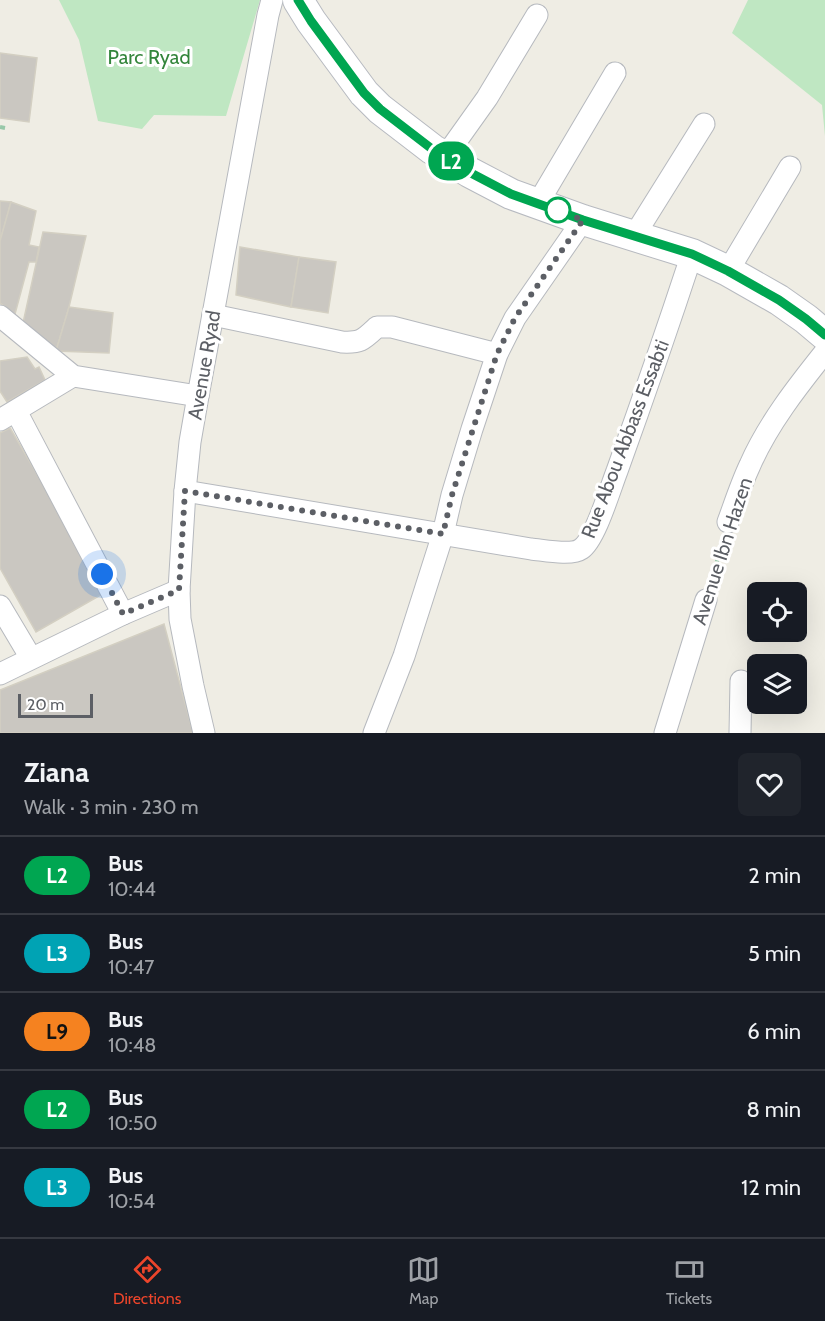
<!DOCTYPE html>
<html lang="en">
<head>
<meta charset="utf-8">
<style>
  body { margin:0; font-family:Cabin,sans-serif; background:#20242c; color:#f1f3f6; height:100vh; display:flex; flex-direction:column; font-size:22px; white-space:nowrap }
  * { box-sizing:border-box; margin:0 }
  p { font-size:20px; color:#9ea1a6 }
  .icon { flex:none; width:33px; height:33px; fill:none; stroke:currentColor; stroke-width:2; stroke-linecap:round; stroke-linejoin:round }
  .map { position:relative; height:733px; overflow:hidden }
  .drawer { display:flex; flex-direction:column; background:#171b24; flex:1 }
  .drawer>* { flex:none }
  .badge { padding:0 12px; border-radius:20px; font-size:21px; line-height:39px }
  .controls { position:absolute; left:747px; top:582px; display:grid; gap:12px }
  .controls a { display:grid; place-items:center; width:60px; height:60px; border-radius:9px; background:#171b24; box-shadow:0 6px 24px #0002; font-size:30px }
  .scale { position:absolute; left:18px; bottom:15px; width:75px; box-sizing:border-box; padding-left:6px; border:3px solid #5c5f65; border-top:0; font-size:16px; line-height:21px; white-space:nowrap; color:#5c5f65; -webkit-text-stroke:4px #fff; paint-order:stroke }
  .you { position:absolute; width:30px; height:30px; margin:-15px; border:4px solid #fff; border-radius:50%; background:#1a73e8; box-shadow:0 0 0 9px #1a73e833 }
  .map>.badge { position:absolute; translate:-50% -50%; box-shadow:0 0 0 3px #fff }
  .round { display:grid; place-items:center; flex:none; width:63px; height:63px; border-radius:9px; background:#20242c }
  .head { display:flex; align-items:center; justify-content:space-between; height:102px; padding:0 24px }
  h1 { font-size:28px; font-weight:700; line-height:45px }
  ul { padding:0; list-style:none }
  li { display:flex; align-items:center; gap:18px; height:78px; padding:0 24px; border-top:2px solid #363941 }
  li div { flex:1 }
  li b { display:block; font-size:22px }
  li em { font-style:normal }
  li .badge { min-width:66px; font-weight:700; text-align:center }
  .tab-bar { display:flex; justify-content:space-around; align-items:center; height:84px; border-top:2px solid #363941; background:#171b24; font-size:16px; color:#9ea1a6 }
  .tab-bar a { display:grid; justify-items:center; gap:3px }
  .tab-bar .selected { color:#ed452b }
  .map>svg:first-child { display:block }
  .green { fill:#bfe7c2 }
  .building { fill:#cac7c1; stroke:#d3cfc2; stroke-width:1.5 }
  .lines { fill:none; stroke-linecap:round; stroke-linejoin:round }
  .street-casing { stroke:#b6b9be; stroke-width:23 }
  .secondary-casing { stroke:#b7bac0; stroke-width:32 }
  .path { stroke:#98c8a9; stroke-width:4; stroke-dasharray:6 3; stroke-linecap:butt }
  .street { stroke:#fff; stroke-width:21 }
  .secondary { stroke:#fff; stroke-width:30 }
  .line-casing { stroke:#fff; stroke-width:14 }
  .line { stroke:#00a651; stroke-width:9 }
  .walk { stroke:#5c5f65; stroke-width:6; stroke-dasharray:0 10.8 }
  .stop-dot { fill:#fff; stroke:#00a651; stroke-width:3 }
  .labels { text-anchor:middle; stroke-width:6; stroke-linejoin:round; paint-order:stroke }
  .park-label { font-size:20px; fill:#33853b; stroke:#fff }
  .street-label { font-size:20px; fill:#5c5f65; stroke:#fff }
</style>
</head>
<body>
<div class="map">
<svg width="825" height="733" viewBox="0 0 825 733">
  <rect width="100%" height="100%" fill="#efede4"/>
  <g class="green">
    <path d="M59 0H260L226 116 154 115 142 129 98 121 79 40Z"/>
    <path d="M748 0H825V136L822 105 732 33Z"/>
  </g>
  <g class="building">
    <path d="M0 53 37 58 29 122 0 118Z"/>
    <path d="M0 201 11 202 0 241Z"/>
    <path d="M11 202 36 211 29 245 39 247 36 262H29L15 314 0 303V241Z"/>
    <path d="M43 232 86 236 69 307 56 351 23 323Z"/>
    <path d="M240 247 299 257 291 307 236 295Z"/>
    <path d="M299 257 336 262 328 313 291 307Z"/>
    <path d="M69 307 113 313 109 353 56 351Z"/>
    <path d="M27 357 35 369 39 367 45 380 7 402 0 391V361Z"/>
    <path d="M10 428 106 592 36 632 0 568V433Z"/>
    <path d="M164 624 193 733H0V690Z"/>
  </g>
  <g class="lines">
    <defs>
      <g id="street">
        <path d="M445 157 487 98 537 15"/>
        <path d="M538 203 615 73"/>
        <path d="M634 236 704 124"/>
        <path d="M728 271 790 167"/>
        <path d="M213 315 342 342C361 343 363 340 377 327H392L497 354"/>
        <path d="M0 316 73 376 198 396"/>
        <path d="M16 411 123 614"/>
        <path d="M0 420 73 376"/>
        <path d="M185 491 531 549C543 550 571 556 581 549 595 540 610 489 617 471 643 399 668 327 692 254"/>
        <path d="M728 522C735 503 741 484 750 465 768 424 797 387 825 352"/>
        <path d="M0 606 31 658"/>
        <path d="M0 674 123 614 179 590"/>
        <path d="M204 733 193 686 180 619 179 590 185 491 190 442 198 396 268 15 272 0"/>
        <path d="M374 733 404 656 443 534 452 495 472 429 497 354 515 318 583 220"/>
        <path d="M665 733 706 600"/>
        <path d="M740 733 741 681"/>
      </g>
      <path id="secondary" d="M298 0 311 21 364 93 380 109 432 149 469 172 511 194 583 220 692 254 728 271 779 300 806 319 825 335"/>
    </defs>
    <use href="#street" class="street-casing"/>
    <use href="#secondary" class="secondary-casing"/>
    <g class="path">
      <path d="M0 127 5 128"/>
      <path d="M712 579 722 543"/>
    </g>
    <use href="#street" class="street"/>
    <use href="#secondary" class="secondary"/>
  </g>
  <g class="lines">
    <defs>
      <path id="line" d="M298 0 311 21 364 93 380 109 432 149 469 172 511 194 583 220 692 254 728 271 779 300 806 319 825 335"/>
    </defs>
    <use href="#line" class="line-casing"/>
    <use href="#line" class="line"/>
    <path class="walk" d="M102 574 123 614 179 590 185 491 443 534 452 495 497 354 515 318 583 220 553 208 558 210"/>
  </g>
  <circle class="stop-dot" cx="558" cy="210" r="12"/>
  <g class="labels">
    <g class="park-label">
      <text x="149" y="64">Parc Ryad</text>
    </g>
    <g class="street-label">
      <text transform="translate(204 365) rotate(-80)" y="7">Avenue Ryad</text>
      <text transform="translate(625 439) rotate(-69)" y="7">Rue Abou Abbass Essabti</text>
      <text transform="translate(722 551) rotate(-72)" y="7">Avenue Ibn Hazen</text>
    </g>
  </g>
</svg>
<div class="controls">
<a><svg class="icon" aria-label="locate" viewBox="0 0 24 24"><circle cx="12" cy="12" r="6"/><path d="M12 2v4M12 18v4M2 12h4M18 12h4"/></svg></a>
<a><svg class="icon" aria-label="layers" viewBox="0 0 24 24"><path d="M12 4l9 5-9 5-9-5zM3 14l9 5 9-5"/></svg></a>
</div>
<div class="scale">20 m</div>
<div class="you" style="left:102px;top:574px"></div>
<b class="badge" style="left:451px;top:161px;background:#00a651;color:#fff">L2</b>
</div>
<section class="drawer">
<div class="head"><div><h1>Ziana</h1><p>Walk · 3 min · 230 m</p></div><a class="round"><svg class="icon" aria-label="heart" viewBox="0 0 24 24"><path d="M12 20l-8-8c-3-5 5-10 8-4 3-6 11-1 8 4z"/></svg></a></div>
<ul>
<li><span class="badge" style="background:#00a651;color:#fff">L2</span><div><b>Bus</b><p>10:44</p></div><em>2 min</em></li>
<li><span class="badge" style="background:#00a3b4;color:#fff">L3</span><div><b>Bus</b><p>10:47</p></div><em>5 min</em></li>
<li><span class="badge" style="background:#f58220;color:#111">L9</span><div><b>Bus</b><p>10:48</p></div><em>6 min</em></li>
<li><span class="badge" style="background:#00a651;color:#fff">L2</span><div><b>Bus</b><p>10:50</p></div><em>8 min</em></li>
<li><span class="badge" style="background:#00a3b4;color:#fff">L3</span><div><b>Bus</b><p>10:54</p></div><em>12 min</em></li>
</ul>
</section>
<nav class="tab-bar">
<a class="selected"><svg class="icon" aria-label="directions" viewBox="0 0 24 24"><path d="M12 3l9 9-9 9-9-9zM9 14v-3h6M13 9l2 2-2 2"/></svg>Directions</a>
<a><svg class="icon" aria-label="map" viewBox="0 0 24 24"><path d="M3 6l6-2 6 2 6-2v14l-6 2-6-2-6 2zM9 4v14M15 6v14"/></svg>Map</a>
<a><svg class="icon" aria-label="tickets" viewBox="0 0 24 24"><path d="M3 7h18v10H3zM15 7v10"/></svg>Tickets</a>
</nav>
</body>
</html>
